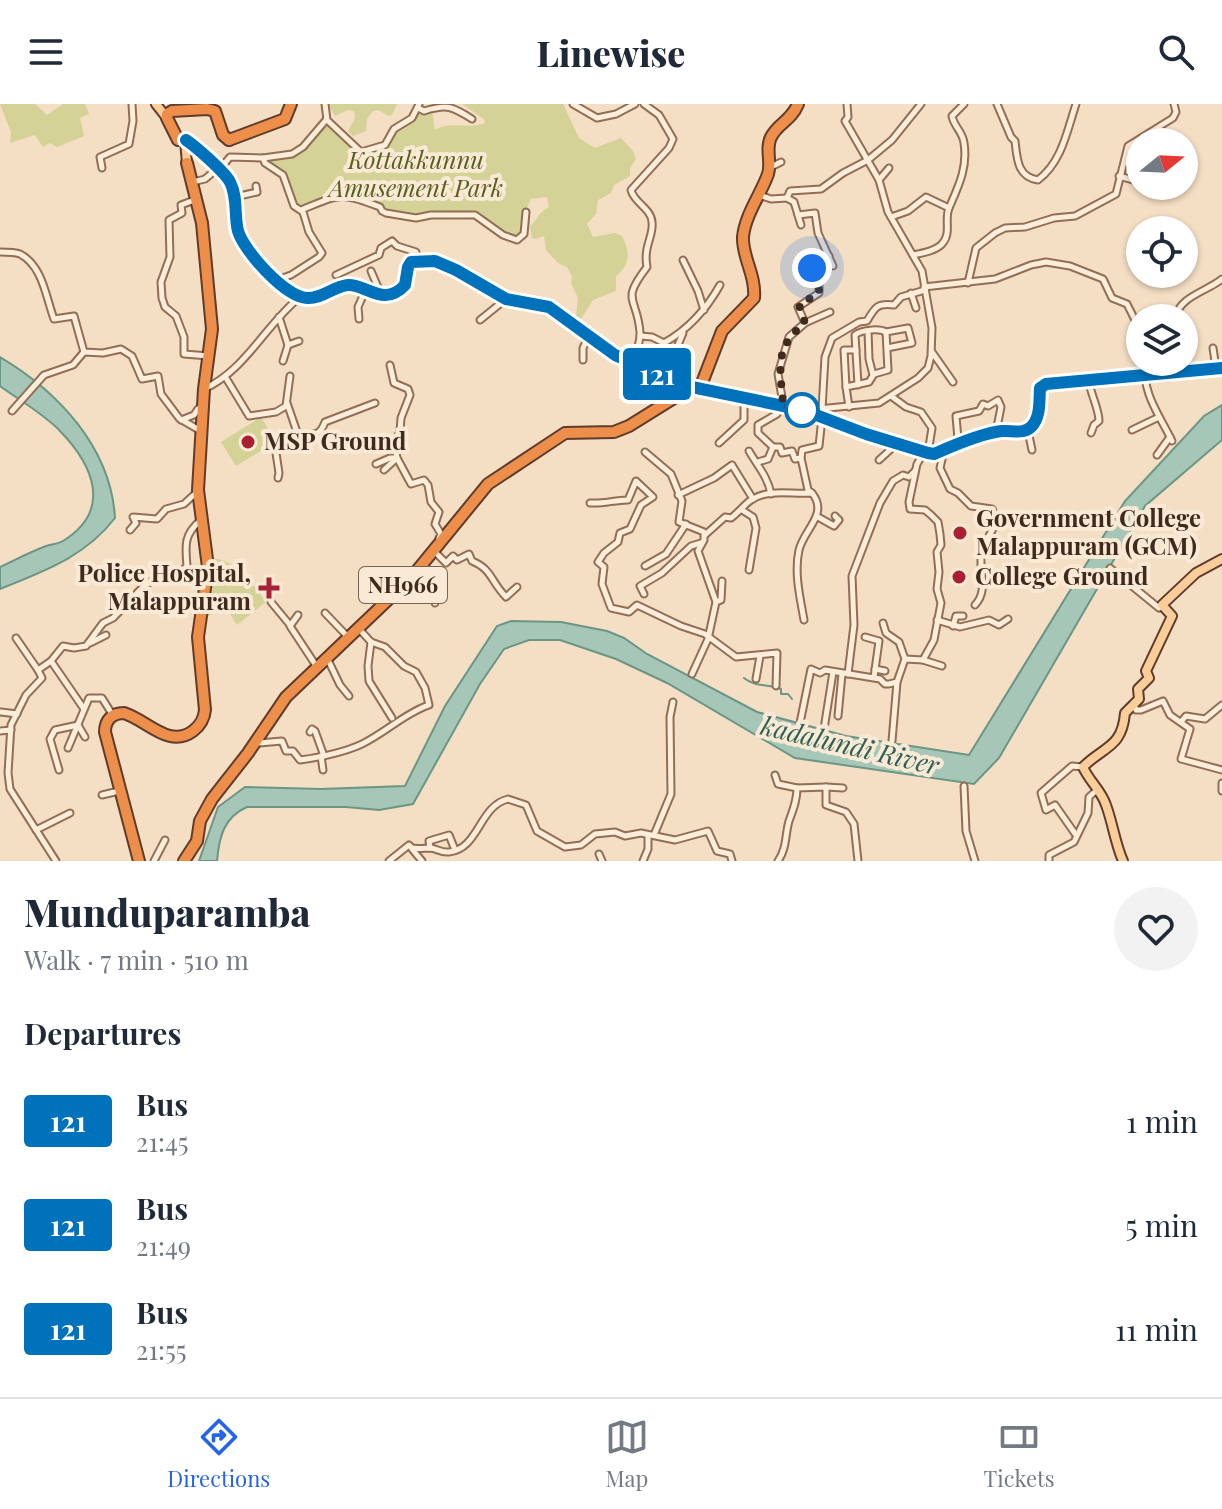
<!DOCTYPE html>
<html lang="en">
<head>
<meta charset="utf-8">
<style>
  body { margin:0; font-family:"Playfair Display",serif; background:#f2f2f3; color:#1f2937; height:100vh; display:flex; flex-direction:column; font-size:30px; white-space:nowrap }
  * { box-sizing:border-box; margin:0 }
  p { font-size:26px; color:#747a83 }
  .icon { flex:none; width:44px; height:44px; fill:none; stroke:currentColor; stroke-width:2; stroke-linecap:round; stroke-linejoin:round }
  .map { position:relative; height:757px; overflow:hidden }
  .sheet { display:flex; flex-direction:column; background:#fff; flex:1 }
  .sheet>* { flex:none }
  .badge { padding:0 16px; border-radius:6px; font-size:28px; line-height:52px }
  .needle { width:52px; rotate:72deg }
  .controls { position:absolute; left:1126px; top:24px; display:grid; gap:16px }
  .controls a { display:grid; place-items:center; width:72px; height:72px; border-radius:50%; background:#fff; box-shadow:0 2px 6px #0004; font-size:40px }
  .you { position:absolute; width:40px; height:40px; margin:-20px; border:6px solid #fff; border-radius:50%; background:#1a73e8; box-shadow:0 0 0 12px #1a73e833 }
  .map>.badge { position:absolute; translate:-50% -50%; box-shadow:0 0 0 4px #fff }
  h2 { padding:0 24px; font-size:30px; line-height:72px }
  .round { display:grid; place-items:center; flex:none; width:84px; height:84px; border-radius:42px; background:#f2f2f3 }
  .head { display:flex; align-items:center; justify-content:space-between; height:136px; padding:0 24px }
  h1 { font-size:38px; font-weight:800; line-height:60px }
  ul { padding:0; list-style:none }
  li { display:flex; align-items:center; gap:24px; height:104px; padding:0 24px }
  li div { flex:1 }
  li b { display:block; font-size:30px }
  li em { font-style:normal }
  li .badge { min-width:88px; font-weight:700; text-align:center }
  header { display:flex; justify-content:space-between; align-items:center; height:104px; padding:0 24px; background:#fff; font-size:36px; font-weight:800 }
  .menu { display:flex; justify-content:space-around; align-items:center; height:112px; border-top:2px solid #e0e1e3; background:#fff; font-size:22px; color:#747a83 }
  .menu a { display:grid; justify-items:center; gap:4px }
  .menu .selected { color:#2563eb }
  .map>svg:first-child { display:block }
  .green { fill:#d4d296 }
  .water { fill:#a6c6b8; stroke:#6b9685; stroke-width:2 }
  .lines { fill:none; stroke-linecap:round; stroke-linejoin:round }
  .stream { stroke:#6b9685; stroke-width:2 }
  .minor-casing { stroke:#926e57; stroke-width:9 }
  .major-casing { stroke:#5f3c2c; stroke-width:12 }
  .highway-casing { stroke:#5f3c2c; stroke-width:14 }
  .minor { stroke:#fdedd9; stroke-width:5 }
  .major { stroke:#fbcd98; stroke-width:8 }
  .highway { stroke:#ed8e4b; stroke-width:10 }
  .line-casing { stroke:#fff; stroke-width:18 }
  .line { stroke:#0072bc; stroke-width:12 }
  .walk { stroke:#40291d; stroke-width:8; stroke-dasharray:0 14.4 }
  .stop-dot { fill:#fff; stroke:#0072bc; stroke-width:4 }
  .poi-dot { fill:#a91f34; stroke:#faead5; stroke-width:3 }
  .labels { text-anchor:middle; stroke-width:8; stroke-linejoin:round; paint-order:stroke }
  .shield { fill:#faead5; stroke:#786354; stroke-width:2 }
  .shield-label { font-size:22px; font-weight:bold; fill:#40291d }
  .park-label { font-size:24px; font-style:italic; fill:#585f21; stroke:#faead5 }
  .poi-label { font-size:24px; font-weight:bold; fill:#40291d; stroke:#faead5; text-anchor:start }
  .water-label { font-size:26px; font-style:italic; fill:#2b6156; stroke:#faead5 }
</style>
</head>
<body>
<header><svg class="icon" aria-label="menu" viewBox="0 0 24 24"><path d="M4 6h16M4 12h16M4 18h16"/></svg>Linewise<svg class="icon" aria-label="search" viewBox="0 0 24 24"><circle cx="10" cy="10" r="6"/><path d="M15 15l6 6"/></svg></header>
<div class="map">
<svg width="1222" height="757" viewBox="0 0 1222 757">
  <rect width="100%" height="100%" fill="#f4dec4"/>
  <g class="green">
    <path d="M0 0H35L47 11 63 0H85L89 10 80 14 84 32 57 43 50 39 43 43 35 31 10 39 11 28Z"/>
    <path d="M328 0H397L392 11 389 12 378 6 373 7 367 15 366 27 353 32 348 27 355 14 354 7 348 6 335 12Z"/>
    <path d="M462 0H563L579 34 595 44 621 34 633 47 636 55 630 64V72L614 81 611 89 598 96 596 110 587 120 593 133 615 129 622 132C630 148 631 160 616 172V187L593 196 581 215 576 212 578 194 571 179 572 172 567 163 558 159 546 146 544 132 535 135 532 134 530 123C536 116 541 106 549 103L547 93 531 95 524 110 523 127 516 134C500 130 489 113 473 109L419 113 386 107V104L344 87 300 104 284 70 265 56 291 52 327 17 361 50 373 44 384 45 399 24 416 12 419 6 432 8 435 26C451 16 469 26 485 19L484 15Z"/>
    <path d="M261 313 276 338 236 362 221 338Z"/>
    <path d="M211 454C237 456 251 478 266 498L237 521 226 503 207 513 214 471Z"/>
  </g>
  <g class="water">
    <path d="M0 253C59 288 111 344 115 414 85 453 44 467 0 485V463C15 456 30 448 46 442 52 440 58 440 63 437 113 406 93 361 60 327 44 310 19 296 0 282Z"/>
    <path d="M1222 301V336L1145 402 999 654 974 680 795 654 667 579 616 555 560 536H529L504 545 480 580 413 700 379 706 346 703H247C224 713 219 733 217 757H199L218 703 245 683 321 685 405 682 445 602 497 522 511 517 561 518 607 527 624 534 647 550 757 608 846 632 969 651 1125 397 1204 312Z"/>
  </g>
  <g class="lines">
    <g class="stream">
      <path d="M744 574C755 583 768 580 781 585V590H788L792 595"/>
      <path d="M1212 666 1222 669"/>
    </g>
    <defs>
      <g id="minor">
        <path d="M325 0 327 16 361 48 385 41 394 25 412 14 419 0"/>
        <path d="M573 0 597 14 616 10 635 0"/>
        <path d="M997 0 1011 33 1015 37C1017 54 1017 73 1038 76 1062 58 1067 27 1076 0"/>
        <path d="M418 4 424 7C447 0 452 2 472 15"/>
        <path d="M263 54 265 59 283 71 294 102 303 108 309 128 322 149 319 153 291 171 277 176"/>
        <path d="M868 56 892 36 921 0"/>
        <path d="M771 63 781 58"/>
        <path d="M102 64 100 53 129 40 133 17 132 0"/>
        <path d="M220 65 230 53 263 54 292 50 303 43 326 16"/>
        <path d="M1119 72 1140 78"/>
        <path d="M879 76 889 64"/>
        <path d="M193 78 205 75 218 64"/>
        <path d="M1144 82 1152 86 1157 82"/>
        <path d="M759 91 771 95 787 94"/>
        <path d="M235 93 257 88 256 82"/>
        <path d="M197 95 181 101 182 109 169 116 170 153 161 178 162 194 165 203 176 212 184 233V250L209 252"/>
        <path d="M301 106C341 90 339 87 380 103L382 107 386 109 416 114 431 111H475L503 131 517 136 524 130 526 108"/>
        <path d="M798 111 815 109 818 129 833 162"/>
        <path d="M891 113 908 107 926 93 949 104"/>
        <path d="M801 121 794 98 787 94 790 87 821 85 843 69 868 56"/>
        <path d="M0 148C6 148 15 148 20 150 43 162 46 194 54 215L74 212 84 248 103 249 121 245 132 252 142 275 158 272 161 290 179 314 181 316 194 311 198 305"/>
        <path d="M913 151C923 149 935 147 942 140 952 129 944 116 949 104 958 83 968 64 964 39 963 28 954 23 952 12L964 0"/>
        <path d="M683 156 698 187 704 206"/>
        <path d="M371 167 380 188"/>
        <path d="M336 171 379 151 381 144 392 137 397 142 416 148 417 157"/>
        <path d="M801 172 802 166 812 175C814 163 814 156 829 152"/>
        <path d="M968 179 976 144 995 129 1005 124 1025 123 1054 114 1075 112 1116 90 1128 42 1173 14 1176 8 1174 0"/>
        <path d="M924 183 995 175 1031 161 1046 158 1070 162 1103 175 1112 194 1127 200 1140 226"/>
        <path d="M911 189 916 204"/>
        <path d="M279 213 288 241 283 257"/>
        <path d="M1175 214C1180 192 1206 188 1222 175"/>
        <path d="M359 215 358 203 365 187"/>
        <path d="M480 216 506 195"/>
        <path d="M805 219 798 203 819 189V181L813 174"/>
        <path d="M868 227 869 255 873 271"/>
        <path d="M640 232 652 233 664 239C689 225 706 206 720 181"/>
        <path d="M288 241 299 237"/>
        <path d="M1213 244 1216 264"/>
        <path d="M932 248 953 278"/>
        <path d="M583 256V244L588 233"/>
        <path d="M1145 258C1142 290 1159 310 1172 337"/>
        <path d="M634 259C635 249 641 238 640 228 637 192 620 198 647 163 643 142 654 132 652 118 651 104 634 99 631 86L669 44 673 35 659 11 644 0"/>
        <path d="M390 261 394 279 408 285 410 291 401 314 400 328 394 338 397 354 411 380 424 376 428 381 431 398 439 408 435 420 441 430 439 434"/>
        <path d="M226 274 249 312 276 308 286 302 290 272"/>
        <path d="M668 275 673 253 683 229"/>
        <path d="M1089 278C1091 291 1099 305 1099 317L1094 321 1091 329"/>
        <path d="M858 281 855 231C861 226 879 224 886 228"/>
        <path d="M846 283 844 246H856"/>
        <path d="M204 285C246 266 266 220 300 193"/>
        <path d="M849 303 846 283 869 278 874 270 888 266 886 228 908 224 912 239 887 244"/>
        <path d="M822 305 825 253 832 234 859 218 867 217C875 203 877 199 894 201L901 193 925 186"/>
        <path d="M808 306 879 299 918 274 928 264 931 252 932 224 922 167 888 108 879 76 845 17 848 13 847 0"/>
        <path d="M12 307 44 271 73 261 84 248"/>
        <path d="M182 316 201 327"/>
        <path d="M1132 326 1159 313"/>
        <path d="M1028 327 1032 346"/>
        <path d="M298 331C314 329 319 334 325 318L375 299"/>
        <path d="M719 339 744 316V295"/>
        <path d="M773 343H780L782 349 792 347 795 355 801 354 802 346 819 342 822 314"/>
        <path d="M946 344 958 335 956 312 979 307 983 300 988 302 998 296 1001 303 996 328"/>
        <path d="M749 347C757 361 768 373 771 390"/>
        <path d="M944 347 940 364 950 385 958 389 971 402 992 405C1002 423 987 429 982 445 977 465 990 485 975 501"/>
        <path d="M645 348 671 370 682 397 679 418 704 428V436L698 447 716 498"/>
        <path d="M1157 351 1170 333"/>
        <path d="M801 354 808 386 812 389"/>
        <path d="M879 356 890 346 893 339"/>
        <path d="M758 358 768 355 773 343 758 329V321L777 310 783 299 778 270 789 233 805 219 830 208"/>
        <path d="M376 360 390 354H397L384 366"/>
        <path d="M278 374 279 369 276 349 283 340 298 331 287 299"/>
        <path d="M678 391 714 374 732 361 753 395"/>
        <path d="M590 399C604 400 614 396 628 396L636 377 653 393 641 401 630 425 620 429 618 438 604 449 598 458 604 463 602 480 611 504 629 508 637 501 681 522 705 530 736 553 777 549 776 582"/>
        <path d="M742 406 753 413 756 424 749 466"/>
        <path d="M818 413 834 422 839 416 835 412"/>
        <path d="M130 426 136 419 133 413 157 415 166 405 184 400 198 387"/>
        <path d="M705 431 725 413 731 414C738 409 744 401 751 396 769 384 793 391 812 389 829 410 804 425 799 446 794 469 800 493 804 516"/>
        <path d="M436 449 446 459 453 452 457 456 469 450 472 457C492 465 491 478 506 493L517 483"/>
        <path d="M425 462 435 499"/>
        <path d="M645 462 666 450 686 420"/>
        <path d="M1110 464 1159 504 1162 501"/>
        <path d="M644 490 640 482 662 469 691 442 701 439"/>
        <path d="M271 498 290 521"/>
        <path d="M325 509 348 533"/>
        <path d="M298 511 290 522 317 563"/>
        <path d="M937 516 960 523 989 516 999 521 1008 515"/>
        <path d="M883 519 886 529 899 538 905 555"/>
        <path d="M953 522 956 512H963"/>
        <path d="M865 533 879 537 874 573"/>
        <path d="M16 534 38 566"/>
        <path d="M371 538 368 562 369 577 392 614"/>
        <path d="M90 539 106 531"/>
        <path d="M923 556 942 562"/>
        <path d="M51 557 84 605"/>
        <path d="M329 558 340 581 349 592"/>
        <path d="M875 565 885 567"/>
        <path d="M692 570 708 535 716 498 721 496 722 477"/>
        <path d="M848 570 854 521 852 472 880 399 893 377 903 371 909 373 915 367"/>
        <path d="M756 575 760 552"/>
        <path d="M1134 601 1136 606H1141L1163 597 1170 611 1190 625 1181 655 1222 666"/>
        <path d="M1 608 17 610"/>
        <path d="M838 612 842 570"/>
        <path d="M1181 618 1186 612 1205 615 1222 601"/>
        <path d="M800 619 811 565 820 569 825 566 880 575 885 580H889L897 578 905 555 923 556 934 536 941 499 937 485 939 468 937 448 941 441 940 430 938 418 931 411 925 406 910 405 909 398 917 360 923 350 928 349 932 324 921 308 906 303 891 292"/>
        <path d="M824 625 833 568"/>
        <path d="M0 627 11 626"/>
        <path d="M310 628 312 625 315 627 324 652"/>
        <path d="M892 637 897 578"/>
        <path d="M259 639 282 637 286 647H293L300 656C321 653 343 649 362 640 385 629 405 609 429 601L425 584 416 568 404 562 385 543 371 538 360 526"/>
        <path d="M68 644 89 594H102L112 610"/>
        <path d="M321 652 323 666"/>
        <path d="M59 666 50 635 55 626 78 621 85 633"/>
        <path d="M775 671 778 680 797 684C797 697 793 706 789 717 785 731 787 744 778 757"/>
        <path d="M1222 679V687"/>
        <path d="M964 682 966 727 975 757"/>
        <path d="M826 683 843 684"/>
        <path d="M797 684 826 683V701L846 708 854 720 858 757"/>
        <path d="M102 691 119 687"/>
        <path d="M36 726 70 709"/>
        <path d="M654 731 671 690 670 613 673 598"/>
        <path d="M1076 731 1055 701 1046 706 1041 689 1072 662 1083 663"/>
        <path d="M430 744 429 737 449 731 455 746"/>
        <path d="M412 745 422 757"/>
        <path d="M599 750 602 757"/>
        <path d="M56 757 10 685 8 669 11 621 26 591 42 574 38 566 51 557 63 542 74 544 86 542 103 519 113 514 142 484 154 475 181 468 187 462C185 441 184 430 201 416"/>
        <path d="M154 757 165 736"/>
        <path d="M389 757 409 741 412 744C418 745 425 744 431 744 437 745 442 749 449 748 479 745 479 702 508 695L526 701 537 727 565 743 581 741 595 730 615 728 625 732 641 729 675 736 708 727 717 747 730 750 732 757"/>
        <path d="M643 757 648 745V731"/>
        <path d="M1049 757V751L1074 738 1088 709 1089 693 1098 685"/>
      </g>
      <g id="major">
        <path d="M156 0 167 14"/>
        <path d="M186 36 229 75C237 90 234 108 237 124 240 137 250 146 257 155 287 192 301 204 346 181 367 184 386 199 405 181L408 163 411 158 435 157 456 166 506 195 549 203 615 251 682 281"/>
        <path d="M185 37 187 59"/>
        <path d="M700 284 803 306 866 330 934 350 998 328H1020L1027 326 1033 321 1038 311 1040 284 1046 280 1222 264"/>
        <path d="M1123 757C1115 739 1113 720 1106 701 1101 686 1089 677 1083 663 1104 642 1122 644 1125 609L1139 595 1138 585 1149 574 1146 567 1172 512 1162 501 1196 469 1222 455"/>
      </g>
      <g id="highway">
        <path d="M178 36 167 14V10L172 7 207 5 215 7 223 31 229 36"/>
        <path d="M229 36 285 15 291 0"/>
        <path d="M139 757 105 628C105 616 112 609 124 609 147 616 169 645 193 627 201 621 204 615 205 606L198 533 208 463 198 386 204 285 212 225 202 119 187 59"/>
        <path d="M184 757 197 737 200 717 212 695 248 649 286 593 411 474 488 380 565 329 614 328 629 322 674 294 682 281 700 284 722 227 754 194C756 171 742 153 743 133 745 111 761 90 768 70 772 58 765 45 771 33 778 19 791 17 798 0"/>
      </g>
    </defs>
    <use href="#minor" class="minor-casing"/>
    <use href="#major" class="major-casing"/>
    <use href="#highway" class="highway-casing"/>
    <use href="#minor" class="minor"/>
    <use href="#major" class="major"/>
    <use href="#highway" class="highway"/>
  </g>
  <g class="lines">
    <defs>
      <path id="line" d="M186 36C195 42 225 68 230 78 238 93 234 112 238 127 244 147 285 193 307 194 322 195 334 182 348 181 366 180 384 204 405 181L408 163 411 158 435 157 456 166 506 195 549 203 615 251 682 281 803 306 866 330 928 349 934 350C952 342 982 329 1002 327 1012 326 1024 331 1032 322 1041 312 1039 296 1040 284L1046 280 1222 264"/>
    </defs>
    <use href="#line" class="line-casing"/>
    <use href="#line" class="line"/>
    <path class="walk" d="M802 306 781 301 783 299C780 264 774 243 805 219L799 201 819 189V181L813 174 812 164"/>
  </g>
  <circle class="stop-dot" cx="802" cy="306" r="16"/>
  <g class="poi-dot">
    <circle cx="248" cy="338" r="8"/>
    <circle cx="960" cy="429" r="8"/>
    <circle cx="959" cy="473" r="8"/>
    <path d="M265 472h8v8h8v8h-8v8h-8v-8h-8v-8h8z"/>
  </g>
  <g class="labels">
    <rect class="shield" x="359" y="463" width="88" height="36" rx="6"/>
    <g class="shield-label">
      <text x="403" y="489">NH966</text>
    </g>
    <g class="park-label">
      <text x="416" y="65">Kottakkunnu<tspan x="416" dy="28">Amusement Park</tspan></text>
    </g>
    <g class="poi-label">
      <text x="264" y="346">MSP Ground</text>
      <text x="976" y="423">Government College<tspan x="976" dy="28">Malappuram (GCM)</tspan></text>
      <text x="251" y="478" text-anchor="end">Police Hospital,<tspan x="251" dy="28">Malappuram</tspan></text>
      <text x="975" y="481">College Ground</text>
    </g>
    <g class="water-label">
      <text transform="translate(850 642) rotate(13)" y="9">kadalundi River</text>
    </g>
  </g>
</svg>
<div class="controls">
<a><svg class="needle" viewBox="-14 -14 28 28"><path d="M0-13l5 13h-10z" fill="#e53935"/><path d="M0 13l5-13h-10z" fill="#747a83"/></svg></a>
<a><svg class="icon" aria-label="locate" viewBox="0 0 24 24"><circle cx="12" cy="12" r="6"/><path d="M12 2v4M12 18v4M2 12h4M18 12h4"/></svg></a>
<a><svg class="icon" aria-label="layers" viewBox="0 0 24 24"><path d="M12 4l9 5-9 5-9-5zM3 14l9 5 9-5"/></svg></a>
</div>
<div class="you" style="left:812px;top:164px"></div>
<b class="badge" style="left:657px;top:270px;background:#0072bc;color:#fff">121</b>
</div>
<section class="sheet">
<div class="head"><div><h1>Munduparamba</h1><p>Walk · 7 min · 510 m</p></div><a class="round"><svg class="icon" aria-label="heart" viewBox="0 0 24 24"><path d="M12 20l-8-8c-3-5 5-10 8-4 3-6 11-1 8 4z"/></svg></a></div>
<h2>Departures</h2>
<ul>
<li><span class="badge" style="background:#0072bc;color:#fff">121</span><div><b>Bus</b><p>21:45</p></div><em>1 min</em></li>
<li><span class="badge" style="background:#0072bc;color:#fff">121</span><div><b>Bus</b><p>21:49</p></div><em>5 min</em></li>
<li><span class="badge" style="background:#0072bc;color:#fff">121</span><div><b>Bus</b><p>21:55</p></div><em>11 min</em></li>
</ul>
</section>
<nav class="menu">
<a class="selected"><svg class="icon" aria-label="directions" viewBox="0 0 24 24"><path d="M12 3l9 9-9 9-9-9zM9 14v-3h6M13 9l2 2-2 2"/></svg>Directions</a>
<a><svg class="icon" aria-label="map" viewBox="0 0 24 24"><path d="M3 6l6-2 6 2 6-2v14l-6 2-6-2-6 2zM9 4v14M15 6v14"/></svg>Map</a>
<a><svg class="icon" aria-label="tickets" viewBox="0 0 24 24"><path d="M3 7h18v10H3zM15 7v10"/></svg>Tickets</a>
</nav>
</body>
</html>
